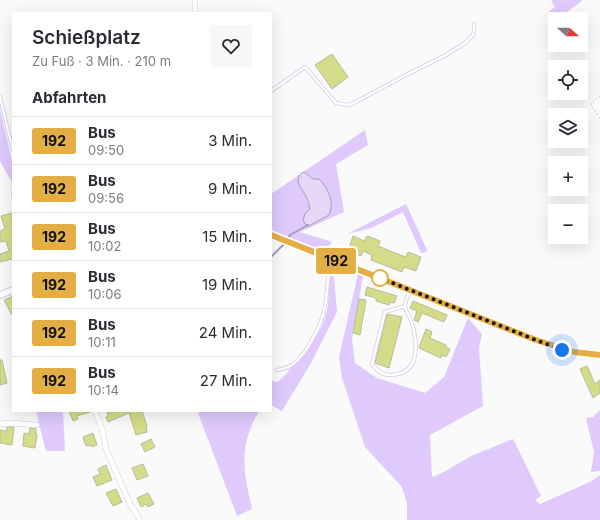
<!DOCTYPE html>
<html lang="de">
<head>
<meta charset="utf-8">
<style>
  body { margin:0; font-family:Inter,sans-serif; background:#f7f7f7; color:#2b2b33; height:100vh; display:flex; flex-direction:column; font-size:15px; white-space:nowrap }
  * { box-sizing:border-box; margin:0 }
  p { font-size:13px; color:#7c7c81 }
  .icon { flex:none; width:22px; height:22px; fill:none; stroke:currentColor; stroke-width:2; stroke-linecap:round; stroke-linejoin:round }
  .map { position:relative; flex:1; overflow:hidden }
  .side { position:absolute; left:12px; top:12px; width:260px; height:400px; display:flex; flex-direction:column; background:#fff; border-radius:0px; box-shadow:0 4px 16px #0002 }
  .side>* { flex:none }
  .badge { padding:0 8px; border-radius:3px; font-size:14px; line-height:26px }
  .needle { width:26px; rotate:110deg }
  .buttons { position:absolute; left:548px; top:12px; display:grid; gap:8px }
  .buttons a { display:grid; place-items:center; width:40px; height:40px; border-radius:0px; background:#fff; box-shadow:0 4px 16px #0002; font-size:20px }
  .you { position:absolute; width:20px; height:20px; margin:-10px; border:3px solid #fff; border-radius:50%; background:#1a73e8; box-shadow:0 0 0 6px #1a73e833 }
  .map>.badge { position:absolute; translate:-50% -50%; box-shadow:0 0 0 2px #fff }
  h2 { padding:0 20px; font-size:15px; line-height:36px }
  .round { display:grid; place-items:center; flex:none; width:42px; height:42px; border-radius:0px; background:#f7f7f7 }
  .overview { display:flex; align-items:center; justify-content:space-between; height:68px; padding:0 20px }
  h1 { font-size:19px; font-weight:600; line-height:30px }
  ul { padding:0; list-style:none }
  li { display:flex; align-items:center; gap:12px; height:48px; padding:0 20px; border-top:1px solid #e1e1e2 }
  li div { flex:1 }
  li b { display:block; font-size:15px }
  li em { font-style:normal }
  li .badge { min-width:44px; font-weight:700; text-align:center }
  .map>svg:first-child { display:block }
  .green { fill:#dfc9fd; fill-rule:evenodd }
  .water { fill:#e4d8f6; stroke:#a69db5 }
  .lines { fill:none; stroke-linecap:round; stroke-linejoin:round }
  .stream { stroke:#a69db5; stroke-width:2 }
  .building { fill:#d4dc89; stroke:#b8bc9b }
  .service-casing { stroke:#d6c9e9; stroke-width:4 }
  .minor-casing { stroke:#d6c9e9; stroke-width:6 }
  .tertiary-casing { stroke:#d6c9e9; stroke-width:8 }
  .path { stroke:#aeacb0; stroke-width:1; stroke-dasharray:1 3; stroke-linecap:butt }
  .service { stroke:#fff; stroke-width:2.5 }
  .minor { stroke:#fff; stroke-width:5 }
  .tertiary { stroke:#fff; stroke-width:6 }
  .line-casing { stroke:#fff; stroke-width:9 }
  .line { stroke:#e4ae44; stroke-width:6 }
  .walk { stroke:#17121d; stroke-width:4; stroke-dasharray:0 7.2 }
  .stop-dot { fill:#fff; stroke:#e4ae44; stroke-width:2 }
</style>
</head>
<body>
<div class="map">
<svg width="600" height="520" viewBox="0 0 600 520">
  <rect width="100%" height="100%" fill="#fafafa"/>
  <g class="green">
    <path d="M551 0H583L560 17 547 13 555 7Z"/>
    <path d="M0 109 13 166V196L11 197 12 183 0 161Z"/>
    <path d="M365 130 368 145 336 164 344 212 300 232 332 242 324 251 271 230V194ZM306 173 313 179 309 225 305 214 310 209 306 197Z"/>
    <path d="M406 204 427 250 425 252 421 253 403 212 371 228 347 234Z"/>
    <path d="M358 274 363 276 352 339 355 363 377 378 425 393 444 377 468 318 482 334 479 348 483 406 430 435 432 477 442 473 471 456 513 439 541 496 535 500 540 504 592 481 600 475V520H407V503L402 487 365 447 342 378 339 357Z"/>
    <path d="M330 276 334 277 337 312 311 363 282 411 271 405V380L277 382C284 378 287 372 292 367 307 351 322 332 327 311 329 300 329 288 330 276Z"/>
    <path d="M600 410V471L591 472 594 452 586 418 593 417Z"/>
    <path d="M36 411H63L65 451H46Z"/>
    <path d="M202 411H260C254 418 252 424 249 433 240 459 246 482 252 509L237 516 198 413Z"/>
  </g>
  <path class="water" d="M303 172 305 173 313 179H319C328 188 335 202 329 215L309 226 305 224 303 220 305 214 310 209C309 205 308 200 306 196 301 188 293 180 303 172Z"/>
  <g class="lines">
    <g class="stream">
      <path d="M288 239 290 235 308 225"/>
      <path d="M271 257 285 243"/>
    </g>
  </g>
  <g class="building">
    <path d="M332 54 348 77 332 89 315 65Z"/>
    <path d="M12 213 13 259 0 262V254L9 251 6 241 0 242V231L5 229 1 216Z"/>
    <path d="M353 236 364 241 367 236 380 241 378 246 395 253 406 257 408 252 421 257 416 271 404 267 402 272 371 260 372 255 363 251 361 256 348 251Z"/>
    <path d="M367 287 397 296 394 303 390 302 389 305 376 301V298L365 295Z"/>
    <path d="M13 296V317L4 300Z"/>
    <path d="M359 299 366 300 360 335 353 333Z"/>
    <path d="M413 301 447 315 444 322 422 313 418 322 414 320 417 311 410 308Z"/>
    <path d="M387 314 402 317 389 368 375 363Z"/>
    <path d="M426 329 432 332 430 338 446 345V347L450 349 446 357 442 355 441 358 419 348Z"/>
    <path d="M0 360H2L7 383 0 385Z"/>
    <path d="M587 366 595 384 600 380V393L593 398 580 369Z"/>
    <path d="M69 411H90V412L77 416 78 419 73 421Z"/>
    <path d="M113 411H142L147 426H146L147 432 136 435 129 413 108 422 106 417 108 416 107 413Z"/>
    <path d="M7 427H14L12 445 0 443V430L7 431Z"/>
    <path d="M30 428 36 429V435H37L35 448 23 446 24 433 29 434Z"/>
    <path d="M93 433 97 445 92 447 91 445 86 446 83 437Z"/>
    <path d="M151 439 155 447 145 452 141 444Z"/>
    <path d="M143 464 148 476 137 480 132 468Z"/>
    <path d="M106 465 112 480 97 486 93 477 100 474 98 469Z"/>
    <path d="M116 489 122 502 113 506 106 493Z"/>
    <path d="M148 493 154 504 148 507 146 504 141 507 137 498Z"/>
  </g>
  <g class="lines">
    <defs>
      <g id="service">
        <path d="M271 91 305 67 336 103 347 105 352 104 404 76 446 55 465 43 473 35 474 31V24"/>
        <path d="M0 97 13 151"/>
        <path d="M405 306 385 312 372 364C377 370 381 375 389 375 422 375 418 342 411 320 409 316 405 310 405 305 405 301 409 295 410 290"/>
        <path d="M277 370C282 369 287 368 292 365 307 354 322 324 325 306 328 290 327 274 332 259"/>
      </g>
      <g id="minor">
        <path d="M195 13V0"/>
        <path d="M95 411 102 429 106 449 129 502 140 520"/>
        <path d="M0 424 11 423 37 425"/>
      </g>
      <g id="tertiary">
        <path d="M271 235 536 340 574 352 600 355"/>
        <path d="M0 295 13 290"/>
      </g>
    </defs>
    <use href="#service" class="service-casing"/>
    <use href="#minor" class="minor-casing"/>
    <use href="#tertiary" class="tertiary-casing"/>
    <path class="path" d="M600 96 591 103 592 107 600 118"/>
    <use href="#service" class="service"/>
    <use href="#minor" class="minor"/>
    <use href="#tertiary" class="tertiary"/>
  </g>
  <g class="lines">
    <defs>
      <path id="line" d="M271 235 536 340 574 352 600 355"/>
    </defs>
    <use href="#line" class="line-casing"/>
    <use href="#line" class="line"/>
    <path class="walk" d="M380 278 536 340 562 350"/>
  </g>
  <circle class="stop-dot" cx="380" cy="278" r="8"/>
</svg>
<div class="buttons">
<a><svg class="needle" viewBox="-14 -14 28 28"><path d="M0-13l5 13h-10z" fill="#e53935"/><path d="M0 13l5-13h-10z" fill="#7c7c81"/></svg></a>
<a><svg class="icon" aria-label="locate" viewBox="0 0 24 24"><circle cx="12" cy="12" r="6"/><path d="M12 2v4M12 18v4M2 12h4M18 12h4"/></svg></a>
<a><svg class="icon" aria-label="layers" viewBox="0 0 24 24"><path d="M12 4l9 5-9 5-9-5zM3 14l9 5 9-5"/></svg></a>
<a>+</a>
<a>−</a>
</div>
<div class="you" style="left:562px;top:350px"></div>
<b class="badge" style="left:336px;top:261px;background:#e4ae44;color:#111">192</b>
<section class="side">
<div class="overview"><div><h1>Schießplatz</h1><p>Zu Fuß · 3 Min. · 210 m</p></div><a class="round"><svg class="icon" aria-label="heart" viewBox="0 0 24 24"><path d="M12 20l-8-8c-3-5 5-10 8-4 3-6 11-1 8 4z"/></svg></a></div>
<h2>Abfahrten</h2>
<ul>
<li><span class="badge" style="background:#e4ae44;color:#111">192</span><div><b>Bus</b><p>09:50</p></div><em>3 Min.</em></li>
<li><span class="badge" style="background:#e4ae44;color:#111">192</span><div><b>Bus</b><p>09:56</p></div><em>9 Min.</em></li>
<li><span class="badge" style="background:#e4ae44;color:#111">192</span><div><b>Bus</b><p>10:02</p></div><em>15 Min.</em></li>
<li><span class="badge" style="background:#e4ae44;color:#111">192</span><div><b>Bus</b><p>10:06</p></div><em>19 Min.</em></li>
<li><span class="badge" style="background:#e4ae44;color:#111">192</span><div><b>Bus</b><p>10:11</p></div><em>24 Min.</em></li>
<li><span class="badge" style="background:#e4ae44;color:#111">192</span><div><b>Bus</b><p>10:14</p></div><em>27 Min.</em></li>
</ul>
</section>
</div>
</body>
</html>
